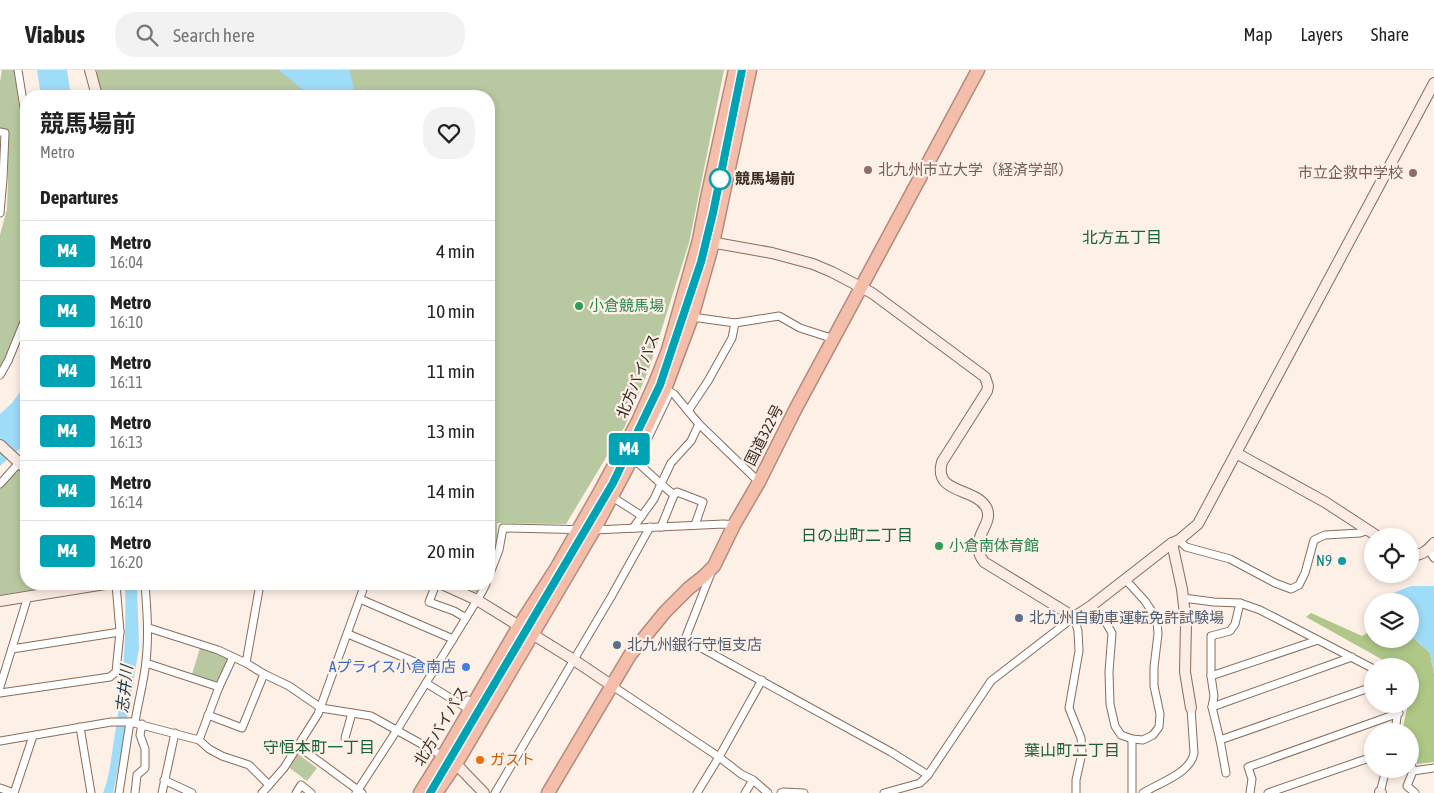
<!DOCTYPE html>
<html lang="en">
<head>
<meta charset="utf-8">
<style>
  body { margin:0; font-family:"Asap Condensed","Noto Sans JP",sans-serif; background:#f2f2f2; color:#222; height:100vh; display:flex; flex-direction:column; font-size:19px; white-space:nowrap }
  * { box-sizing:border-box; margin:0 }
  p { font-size:16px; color:#767676 }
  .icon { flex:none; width:28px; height:28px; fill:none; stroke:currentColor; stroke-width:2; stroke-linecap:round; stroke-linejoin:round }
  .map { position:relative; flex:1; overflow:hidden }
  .panel { position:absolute; left:20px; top:20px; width:475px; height:500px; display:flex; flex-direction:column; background:#fff; border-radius:20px; box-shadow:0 2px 8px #0003 }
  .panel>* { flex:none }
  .badge { padding:0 10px; border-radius:4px; font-size:18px; line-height:32px }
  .fabs { position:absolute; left:1364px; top:458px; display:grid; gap:10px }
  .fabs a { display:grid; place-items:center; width:55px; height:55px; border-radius:50%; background:#fff; box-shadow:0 2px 8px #0003; font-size:25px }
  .map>.badge { position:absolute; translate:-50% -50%; box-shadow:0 0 0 2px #fff }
  h2 { padding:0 20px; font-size:19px; line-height:45px }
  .round { display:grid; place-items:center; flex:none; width:52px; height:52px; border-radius:20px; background:#f2f2f2 }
  .head { display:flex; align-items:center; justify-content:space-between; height:85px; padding:0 20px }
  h1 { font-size:24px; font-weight:700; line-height:38px }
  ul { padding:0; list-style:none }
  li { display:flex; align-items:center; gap:15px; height:60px; padding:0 20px; border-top:1px solid #e0e0e0 }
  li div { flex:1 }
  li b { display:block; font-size:19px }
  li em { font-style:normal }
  li .badge { min-width:55px; font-weight:700; text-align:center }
  header { display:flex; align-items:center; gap:30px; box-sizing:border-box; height:70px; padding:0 25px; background:#fff; border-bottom:1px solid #e0e0e0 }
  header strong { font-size:24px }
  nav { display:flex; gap:28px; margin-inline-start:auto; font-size:18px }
  .search { width:350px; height:45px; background:#f2f2f2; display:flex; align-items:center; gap:12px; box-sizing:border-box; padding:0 18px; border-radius:20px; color:#767676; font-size:19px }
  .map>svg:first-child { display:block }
  .green { fill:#b8c8a0 }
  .forest { fill:#afc887 }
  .water { fill:#9edcf8 }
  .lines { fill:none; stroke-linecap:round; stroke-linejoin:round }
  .street-casing { stroke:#896d5a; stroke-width:9 }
  .secondary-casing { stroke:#896d5a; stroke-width:12 }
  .highway-casing { stroke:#b28b7b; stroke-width:15 }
  .street { stroke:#fff; stroke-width:7 }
  .secondary { stroke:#fcece6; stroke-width:10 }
  .highway { stroke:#f5beaa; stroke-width:12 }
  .rail-casing { stroke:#665a51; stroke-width:4 }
  .rail { stroke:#fdf0e7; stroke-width:2; stroke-dasharray:5.5; stroke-linecap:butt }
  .line-casing { stroke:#fff; stroke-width:11 }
  .line { stroke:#00a3b4; stroke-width:8 }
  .education-dot { fill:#8d6e63; stroke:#fdf0e7; stroke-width:2 }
  .stop-dot { fill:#fff; stroke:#00a3b4; stroke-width:2.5 }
  .leisure-dot { fill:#2e9e5b; stroke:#fdf0e7; stroke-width:2 }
  .culture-dot { fill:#0f9aa8; stroke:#fdf0e7; stroke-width:2 }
  .service-dot { fill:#5c6f8a; stroke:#fdf0e7; stroke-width:2 }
  .shop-dot { fill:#3f7fe0; stroke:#fdf0e7; stroke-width:2 }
  .food-dot { fill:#e8710a; stroke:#fdf0e7; stroke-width:2 }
  .labels { text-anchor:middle; stroke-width:4.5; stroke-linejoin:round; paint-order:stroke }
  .education-label { font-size:15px; fill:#785e54; stroke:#fdf0e7; text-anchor:start }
  .stop-label { font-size:15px; font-weight:bold; fill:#372b23; stroke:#fdf0e7; text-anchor:start }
  .leisure-label { font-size:15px; fill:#27864d; stroke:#fdf0e7; text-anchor:start }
  .street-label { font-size:15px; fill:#372b23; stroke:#fdf0e7 }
  .culture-label { font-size:15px; fill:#0d838f; stroke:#fdf0e7; text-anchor:end }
  .service-label { font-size:15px; fill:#4e5e75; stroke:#fdf0e7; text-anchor:start }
  .shop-label { font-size:15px; fill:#366cbe; stroke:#fdf0e7; text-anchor:end }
  .food-label { font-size:15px; fill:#c56008; stroke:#fdf0e7; text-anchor:start }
  .neighbourhood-label { font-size:16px; fill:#1b6236; stroke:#fdf0e7 }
  .water-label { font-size:16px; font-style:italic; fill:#193e4d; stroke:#fdf0e7 }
</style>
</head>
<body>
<header>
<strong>Viabus</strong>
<div class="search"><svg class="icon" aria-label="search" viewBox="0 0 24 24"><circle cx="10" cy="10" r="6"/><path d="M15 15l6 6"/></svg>Search here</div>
<nav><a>Map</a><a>Layers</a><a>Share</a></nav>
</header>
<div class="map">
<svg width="1434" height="723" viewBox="0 0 1434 723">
  <rect width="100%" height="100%" fill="#fdf0e7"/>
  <g class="green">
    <path d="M2 0H14L25 77 26 78V240L18 263 0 301V165L7 139 8 112 7 62 0 59V12Z"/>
    <path d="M97 0H724L689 173 649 299 625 356 566 454 497 453V476L489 497V26H102L97 9Z"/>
    <path d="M20 399 26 405V514H68L0 525V418Z"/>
    <path d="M459 514H482L480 521 476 522Z"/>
    <path d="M200 578 220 584 228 589 220 611 216 612 192 604Z"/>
    <path d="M295 684H298L317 698 307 711 287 696Z"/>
  </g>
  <path class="forest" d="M1311 543 1362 566 1367 563 1370 550 1372 549V569H1410V565L1430 583 1434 604V692L1417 694 1410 675V661H1402L1408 634H1410V596H1388L1383 590 1306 547Z"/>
  <g class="water">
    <path d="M37 0H67L71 26H41Z"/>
    <path d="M279 0H349L354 17 355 26H310Z"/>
    <path d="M26 314V373L0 396V344L12 333Z"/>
    <path d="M125 514H137L139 578 121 684 113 723H103C110 706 111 688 114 670 123 619 127 566 125 514Z"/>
    <path d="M1411 516H1434V604L1430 583 1410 565V531H1383L1388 525Z"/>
  </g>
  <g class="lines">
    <defs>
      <g id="street">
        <path d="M18 0 26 50"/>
        <path d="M0 62 5 63 3 109 0 143"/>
        <path d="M692 247 735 253 779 246 800 258 834 269"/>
        <path d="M0 305 8 291 26 247"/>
        <path d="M666 320 674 324 699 354 759 412"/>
        <path d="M688 341 708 311 732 268 735 253"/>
        <path d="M636 393 670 322"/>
        <path d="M0 414 26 385"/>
        <path d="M674 425 677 422 703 432 695 455"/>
        <path d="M617 430 642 446"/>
        <path d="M661 457 674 425 661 414 671 393 691 371 699 354"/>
        <path d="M633 458 654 429 661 414 637 392"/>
        <path d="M1179 470 1186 477 1230 489 1275 513 1291 519 1299 515 1305 503 1314 470 1325 465 1360 463 1369 460"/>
        <path d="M1429 480 1434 488"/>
        <path d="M711 503 685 569 891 682 928 705"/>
        <path d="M489 506 499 480 503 458 594 460 724 454 734 455"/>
        <path d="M436 514 429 532 454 541 466 548"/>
        <path d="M1183 528 1214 532 1240 533 1260 540 1372 598"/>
        <path d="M360 529 453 569"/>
        <path d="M1240 533 1235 554 1230 561 1211 566V606L1214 626 1212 637 1220 670 1372 617"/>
        <path d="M1091 536 1105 551 1112 563 1109 602 1110 634 1115 656 1121 665 1132 669 1143 670 1153 665 1159 657 1160 644 1154 616V597L1158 564 1157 549 1145 531 1125 509"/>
        <path d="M149 558 218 580 246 593 264 604 289 616 321 638 371 646 443 686"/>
        <path d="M348 564 434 600"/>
        <path d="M12 579 120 562"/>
        <path d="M233 587 219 617 199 670 209 679 222 686 249 695 269 715"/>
        <path d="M146 593 219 617"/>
        <path d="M246 593 260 514"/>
        <path d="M1211 606 1318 570"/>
        <path d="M426 613 465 637 468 630"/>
        <path d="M611 615 719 687 741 704 753 710 768 723"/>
        <path d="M0 617 28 526"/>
        <path d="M0 623 110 607 116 602 120 562 116 514"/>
        <path d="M1212 637 1352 587"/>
        <path d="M208 645 242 658 264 604"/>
        <path d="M135 652C138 632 144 612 146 591 149 565 147 540 145 514"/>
        <path d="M80 657 91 723"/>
        <path d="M1395 661 1399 634"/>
        <path d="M345 668 352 643"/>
        <path d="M1132 669V723"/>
        <path d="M1220 670 1226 703"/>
        <path d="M0 671 111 652H130L199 670"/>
        <path d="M298 676 362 723"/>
        <path d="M1410 689 1413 701"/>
        <path d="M164 710 192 723"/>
        <path d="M0 718 14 723"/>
        <path d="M14 723 33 666"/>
        <path d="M119 723 130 652"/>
        <path d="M135 723 137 705 145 698V679L140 665 142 654"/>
        <path d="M162 723 175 663"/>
        <path d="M262 723 284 698 318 644 365 514"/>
        <path d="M296 723 301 715 311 723"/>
        <path d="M356 723 397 660 482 522 486 514"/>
        <path d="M495 723 611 527 650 457"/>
        <path d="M697 723 719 687 762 610"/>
        <path d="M745 723 753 710"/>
        <path d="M781 723 783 722 804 723"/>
        <path d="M884 723 920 713 928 705 991 611 1074 547 1078 561 1079 581 1069 638 1081 668 1082 683 1076 710V723"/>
        <path d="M1143 723C1159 713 1191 703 1194 683L1191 638"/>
        <path d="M1250 723 1252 709 1248 697 1399 643"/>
        <path d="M1268 723 1372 687"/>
        <path d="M1380 723 1386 699"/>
        <path d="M1415 723 1407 716 1413 701 1434 698"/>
      </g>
      <g id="secondary">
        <path d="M90 0 97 26"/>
        <path d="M699 170 772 183 813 194 832 202 872 223 985 307 988 316 987 321 942 392C933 424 974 417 986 437 996 455 966 468 984 492L1074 547 1091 536 1172 473 1179 470 1198 454 1434 13"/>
        <path d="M0 375 26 399"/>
        <path d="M1236 383 1325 432 1377 466"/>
        <path d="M1172 473 1182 519 1186 553 1185 602 1191 638"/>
        <path d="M1410 486C1421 485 1427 482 1434 473"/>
        <path d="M442 514 477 530 574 590 611 615"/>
        <path d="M0 531 105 514"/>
        <path d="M443 686 456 694 484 723"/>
        <path d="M1380 722 1381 723"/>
      </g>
      <g id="highway">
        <path d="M420 723 443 686 519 556 557 497 598 425 638 351 655 313 668 280 699 170 707 128 735 0"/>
        <path d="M436 723 456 694 594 460 628 396 665 319 692 247 713 173 750 0"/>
        <path d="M548 723 630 585 665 542 689 518 703 507 714 496 734 455 759 412 795 340 978 0"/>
      </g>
    </defs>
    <use href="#street" class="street-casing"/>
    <use href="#secondary" class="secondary-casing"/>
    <use href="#highway" class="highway-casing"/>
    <use href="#street" class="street"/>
    <use href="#secondary" class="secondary"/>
    <use href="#highway" class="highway"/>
    <defs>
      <path id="rail" d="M430 723 613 413 660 315 701 193 709 161 742 0"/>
    </defs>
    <use href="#rail" class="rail-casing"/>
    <use href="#rail" class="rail"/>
  </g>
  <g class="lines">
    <defs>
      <path id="line" d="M430 723 613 413 660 315 701 192 713 143 742 0"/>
    </defs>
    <use href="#line" class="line-casing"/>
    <use href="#line" class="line"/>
  </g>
  <g class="education-dot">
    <circle cx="868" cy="100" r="5"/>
    <circle cx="1413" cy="103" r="5"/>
  </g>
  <circle class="stop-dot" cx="720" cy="109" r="10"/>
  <g class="leisure-dot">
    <circle cx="579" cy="236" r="5"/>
    <circle cx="939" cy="476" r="5"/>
  </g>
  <circle class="culture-dot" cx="1342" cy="491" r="5"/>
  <g class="service-dot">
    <circle cx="1019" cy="548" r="5"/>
    <circle cx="617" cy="575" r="5"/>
  </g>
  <circle class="shop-dot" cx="466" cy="597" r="5"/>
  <circle class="food-dot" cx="480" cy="690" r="5"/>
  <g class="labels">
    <g class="education-label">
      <text x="878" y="105">北九州市立大学（経済学部）</text>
      <text x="1403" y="108" text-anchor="end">市立企救中学校</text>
    </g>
    <g class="stop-label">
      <text x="735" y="114">競馬場前</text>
    </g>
    <g class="leisure-label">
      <text x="589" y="241">小倉競馬場</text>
      <text x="949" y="481">小倉南体育館</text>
    </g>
    <g class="street-label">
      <text transform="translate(638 306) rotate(-68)" y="5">北方バイパス</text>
      <text transform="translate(764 365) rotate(-63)" y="5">国道322号</text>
      <text transform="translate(441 656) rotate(-59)" y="5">北方バイパス</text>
    </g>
    <g class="culture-label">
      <text x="1332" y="496">N9</text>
    </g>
    <g class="service-label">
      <text x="1029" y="553">北九州自動車運転免許試験場</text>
      <text x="627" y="580">北九州銀行守恒支店</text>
    </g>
    <g class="shop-label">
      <text x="456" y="602">Aプライス小倉南店</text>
    </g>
    <g class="food-label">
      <text x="490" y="695">ガスト</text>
    </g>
    <g class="neighbourhood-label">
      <text x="1122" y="173">北方五丁目</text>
      <text x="857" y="471">日の出町二丁目</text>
      <text x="319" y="683">守恒本町一丁目</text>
      <text x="1072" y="686">葉山町二丁目</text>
    </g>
    <g class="water-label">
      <text transform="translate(124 619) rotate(-84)" y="6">志井川</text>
    </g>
  </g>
</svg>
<div class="fabs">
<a><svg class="icon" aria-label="locate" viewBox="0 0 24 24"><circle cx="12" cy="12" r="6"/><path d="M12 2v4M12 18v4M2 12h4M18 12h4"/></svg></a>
<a><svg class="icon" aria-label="layers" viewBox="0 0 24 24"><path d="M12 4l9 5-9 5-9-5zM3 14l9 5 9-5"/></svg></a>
<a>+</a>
<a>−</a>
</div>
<b class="badge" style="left:629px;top:379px;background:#00a3b4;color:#fff">M4</b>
<section class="panel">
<div class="head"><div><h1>競馬場前</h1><p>Metro</p></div><a class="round"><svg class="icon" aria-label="heart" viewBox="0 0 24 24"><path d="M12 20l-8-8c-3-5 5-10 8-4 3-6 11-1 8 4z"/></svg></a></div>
<h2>Departures</h2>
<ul>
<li><span class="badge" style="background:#00a3b4;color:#fff">M4</span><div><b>Metro</b><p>16:04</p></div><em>4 min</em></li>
<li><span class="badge" style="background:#00a3b4;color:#fff">M4</span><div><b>Metro</b><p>16:10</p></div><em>10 min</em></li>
<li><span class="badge" style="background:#00a3b4;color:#fff">M4</span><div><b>Metro</b><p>16:11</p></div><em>11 min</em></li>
<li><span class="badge" style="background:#00a3b4;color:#fff">M4</span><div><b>Metro</b><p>16:13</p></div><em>13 min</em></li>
<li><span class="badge" style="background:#00a3b4;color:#fff">M4</span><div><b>Metro</b><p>16:14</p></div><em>14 min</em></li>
<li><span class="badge" style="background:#00a3b4;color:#fff">M4</span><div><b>Metro</b><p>16:20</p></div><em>20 min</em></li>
</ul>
</section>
</div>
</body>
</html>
